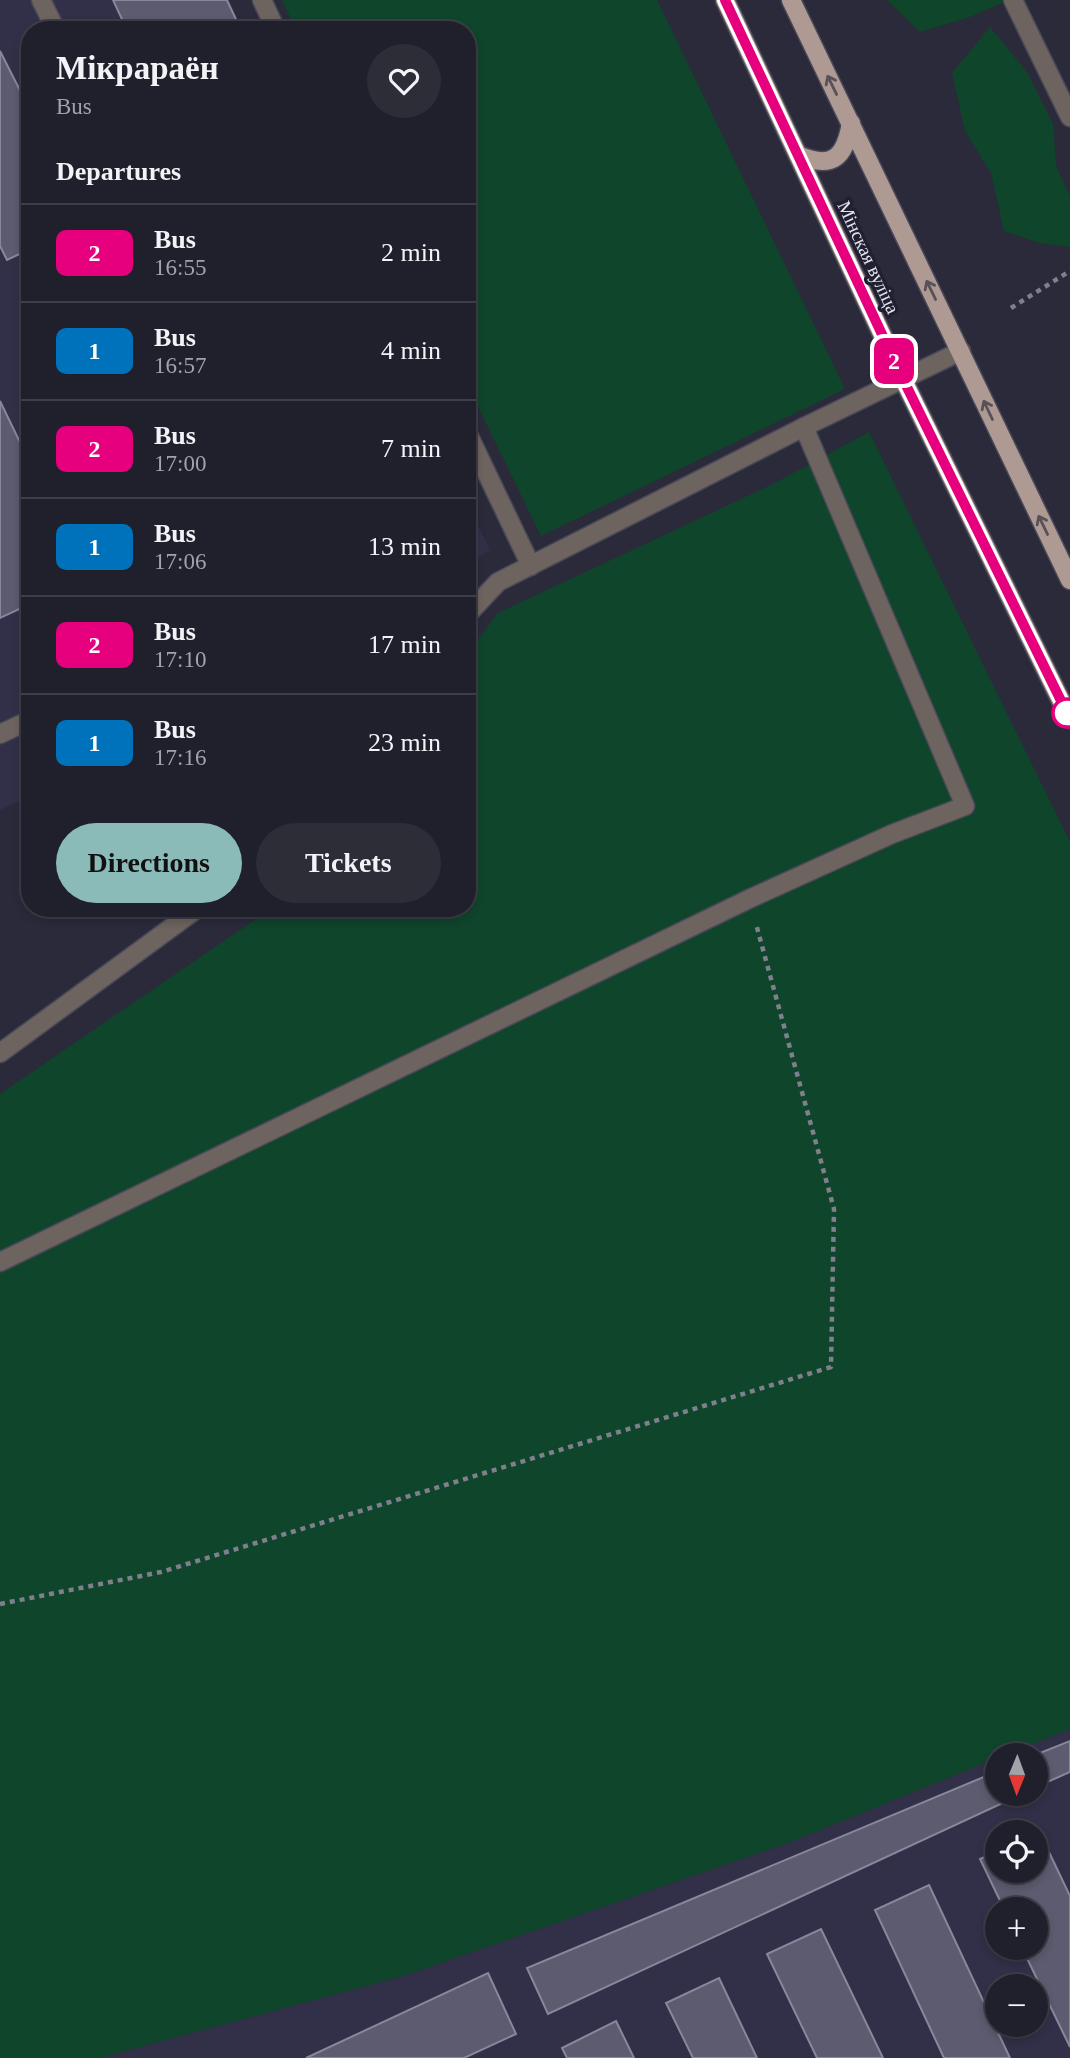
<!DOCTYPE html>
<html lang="en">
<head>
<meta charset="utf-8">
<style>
  body { margin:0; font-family:"Times New Roman",serif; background:#2d2d38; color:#f1f3f6; height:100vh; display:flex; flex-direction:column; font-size:26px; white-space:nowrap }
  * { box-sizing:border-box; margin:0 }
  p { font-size:23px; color:#a2a3a9 }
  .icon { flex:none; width:38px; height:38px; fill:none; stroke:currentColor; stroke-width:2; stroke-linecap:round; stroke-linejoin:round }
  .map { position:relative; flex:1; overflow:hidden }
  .side { position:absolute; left:21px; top:21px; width:455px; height:896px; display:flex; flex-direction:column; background:#20202c; border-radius:28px; box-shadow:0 4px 10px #0003,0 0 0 2px #3d3e48 }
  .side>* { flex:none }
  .badge { padding:0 14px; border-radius:10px; font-size:24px; line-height:46px }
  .needle { width:46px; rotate:181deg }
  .tools { position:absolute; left:985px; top:1743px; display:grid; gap:14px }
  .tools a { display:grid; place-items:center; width:63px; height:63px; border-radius:50%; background:#20202c; box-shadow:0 4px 10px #0003,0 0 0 2px #3d3e48; font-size:35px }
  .map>.badge { position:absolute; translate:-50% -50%; box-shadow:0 0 0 4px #fff }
  h2 { padding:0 35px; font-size:26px; line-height:63px }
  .round { display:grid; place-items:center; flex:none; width:74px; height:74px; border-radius:37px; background:#2d2d38 }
  .head { display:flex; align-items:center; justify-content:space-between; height:119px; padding:0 35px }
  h1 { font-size:33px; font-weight:800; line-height:52px }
  .button { display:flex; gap:14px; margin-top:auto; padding:14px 35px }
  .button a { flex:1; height:80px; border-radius:42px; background:#8bbbb9; color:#111; font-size:28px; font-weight:800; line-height:80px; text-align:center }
  .button a+a { background:#2d2d38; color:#f1f3f6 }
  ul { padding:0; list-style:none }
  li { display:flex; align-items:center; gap:21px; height:98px; padding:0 35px; border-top:2px solid #3d3e48 }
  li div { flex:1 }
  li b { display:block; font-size:26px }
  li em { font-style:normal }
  li .badge { min-width:77px; font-weight:700; text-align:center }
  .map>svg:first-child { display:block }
  .built { fill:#323048; fill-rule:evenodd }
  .green { fill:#0f452b }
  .building { fill:#5c5b6f; stroke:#88879c; stroke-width:2 }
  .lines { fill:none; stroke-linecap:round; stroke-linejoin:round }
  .service-casing { stroke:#484858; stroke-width:21 }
  .primary-casing { stroke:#484858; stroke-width:21 }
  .path { stroke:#7f7f8d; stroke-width:4.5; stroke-dasharray:5 5; stroke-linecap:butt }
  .service { stroke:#6d635f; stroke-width:18 }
  .primary { stroke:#ae9a92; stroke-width:18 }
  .oneway { stroke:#595158 }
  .line-casing { stroke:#fff; stroke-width:16 }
  .line { stroke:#e6007e; stroke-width:10 }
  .stop-dot { fill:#fff; stroke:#e6007e; stroke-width:3.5 }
  .labels { text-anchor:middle; stroke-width:7; stroke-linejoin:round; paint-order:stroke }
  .street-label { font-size:19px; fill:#e3e3ef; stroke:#212031 }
</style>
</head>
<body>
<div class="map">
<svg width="1070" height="2058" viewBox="0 0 1070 2058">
  <rect width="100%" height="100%" fill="#2b2a3b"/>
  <g class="built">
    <path d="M0 0H227L241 30H30V796L0 810Z"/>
    <path d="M467 502 490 550 467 564Z"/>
    <path d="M1070 1729V2058H99L403 1976 788 1843 997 1758 998 1794H1036V1755H1004ZM998 1832H1036V1871H998ZM998 1909H1036V1948H998ZM998 1986H1036V2025H998Z"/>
  </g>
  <g class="green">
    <path d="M282 0H657L845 389 541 536 467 384V30H296Z"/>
    <path d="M887 0H1009L970 17 920 32Z"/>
    <path d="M990 27 1027 72 1053 124 1056 166 1070 196V247L1039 243 1004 231 991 173 965 131 952 73Z"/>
    <path d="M869 432 1070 842V1729L1004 1755H998L997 1758 788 1843 403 1976 99 2058H0V1094L272 908H467V654L498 613 773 484Z"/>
  </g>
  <g class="building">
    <path d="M113 0H227L241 30H127Z"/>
    <path d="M0 51 30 110V249L7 260 0 246Z"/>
    <path d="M0 401 30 463V604L0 618Z"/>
    <path d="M1070 1741V1772L1036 1787 1035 1755Z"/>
    <path d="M998 1771V1794H1022L548 2014 527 1968Z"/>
    <path d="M1039 1831 1070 1896V2047L1022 1948H1036V1909H1004L980 1859 998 1851V1871H1036V1832Z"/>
    <path d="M929 1885 1010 2058H944L875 1910Z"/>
    <path d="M821 1929 883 2058H817L767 1954Z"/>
    <path d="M488 1973 516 2034 464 2058H306Z"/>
    <path d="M719 1978 757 2058H693L666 2003Z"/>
    <path d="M616 2021 634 2058H567L562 2048Z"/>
  </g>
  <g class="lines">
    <defs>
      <g id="service">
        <path d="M41 0 56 30"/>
        <path d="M262 0 276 30"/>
        <path d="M1013 0 1070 117"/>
        <path d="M467 432 531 566"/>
        <path d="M467 615 498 582 804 427 961 351"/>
        <path d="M0 734 30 720"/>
        <path d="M0 1053 198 908"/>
        <path d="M0 1262 749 899 892 834 965 806 804 427"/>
      </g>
      <g id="primary">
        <path d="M725 0 903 379 1070 719"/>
        <path d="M791 0 1070 580"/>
        <path d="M798 155C833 170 845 157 851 123"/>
      </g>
    </defs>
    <use href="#service" class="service-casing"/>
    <use href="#primary" class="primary-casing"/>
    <g class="path">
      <path d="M1011 308 1070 271"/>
      <path d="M0 1604 161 1572 831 1367 834 1209 756 924"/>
    </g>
    <use href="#service" class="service"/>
    <use href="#primary" class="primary"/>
  </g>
  <defs><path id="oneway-shaft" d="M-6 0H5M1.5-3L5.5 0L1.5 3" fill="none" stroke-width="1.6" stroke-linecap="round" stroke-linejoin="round" transform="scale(1.75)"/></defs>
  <g class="oneway">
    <use href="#oneway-shaft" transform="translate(832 85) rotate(-116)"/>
    <use href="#oneway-shaft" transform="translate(931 290) rotate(-116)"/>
    <use href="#oneway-shaft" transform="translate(988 410) rotate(-115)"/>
    <use href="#oneway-shaft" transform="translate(1043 525) rotate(-116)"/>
  </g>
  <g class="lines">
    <defs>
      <path id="line" d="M725 0 903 379 1070 719"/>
    </defs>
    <use href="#line" class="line-casing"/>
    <use href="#line" class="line"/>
  </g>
  <circle class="stop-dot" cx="1067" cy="713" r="14"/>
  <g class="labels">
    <g class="street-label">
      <text transform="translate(869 257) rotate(65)" y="7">Мінская вуліца</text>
    </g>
  </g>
</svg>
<div class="tools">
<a><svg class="needle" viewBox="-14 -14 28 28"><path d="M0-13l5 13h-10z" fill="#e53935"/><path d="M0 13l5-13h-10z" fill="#a2a3a9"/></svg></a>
<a><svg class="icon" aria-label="locate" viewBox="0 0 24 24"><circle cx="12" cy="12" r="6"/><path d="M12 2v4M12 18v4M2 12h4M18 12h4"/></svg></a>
<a>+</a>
<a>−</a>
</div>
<b class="badge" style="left:894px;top:361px;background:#e6007e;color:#fff">2</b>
<section class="side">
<div class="head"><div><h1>Мікрараён</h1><p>Bus</p></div><a class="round"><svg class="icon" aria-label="heart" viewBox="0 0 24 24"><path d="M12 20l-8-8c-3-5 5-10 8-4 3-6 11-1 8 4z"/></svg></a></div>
<h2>Departures</h2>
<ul>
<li><span class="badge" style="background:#e6007e;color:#fff">2</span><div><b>Bus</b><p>16:55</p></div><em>2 min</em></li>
<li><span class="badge" style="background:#0072bc;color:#fff">1</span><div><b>Bus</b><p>16:57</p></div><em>4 min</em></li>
<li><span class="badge" style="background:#e6007e;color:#fff">2</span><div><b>Bus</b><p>17:00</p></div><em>7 min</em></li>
<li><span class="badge" style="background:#0072bc;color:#fff">1</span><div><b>Bus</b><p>17:06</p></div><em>13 min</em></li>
<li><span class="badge" style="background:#e6007e;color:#fff">2</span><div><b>Bus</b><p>17:10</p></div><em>17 min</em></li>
<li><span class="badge" style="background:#0072bc;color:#fff">1</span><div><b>Bus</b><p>17:16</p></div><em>23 min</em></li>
</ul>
<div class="button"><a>Directions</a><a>Tickets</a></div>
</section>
</div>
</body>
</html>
